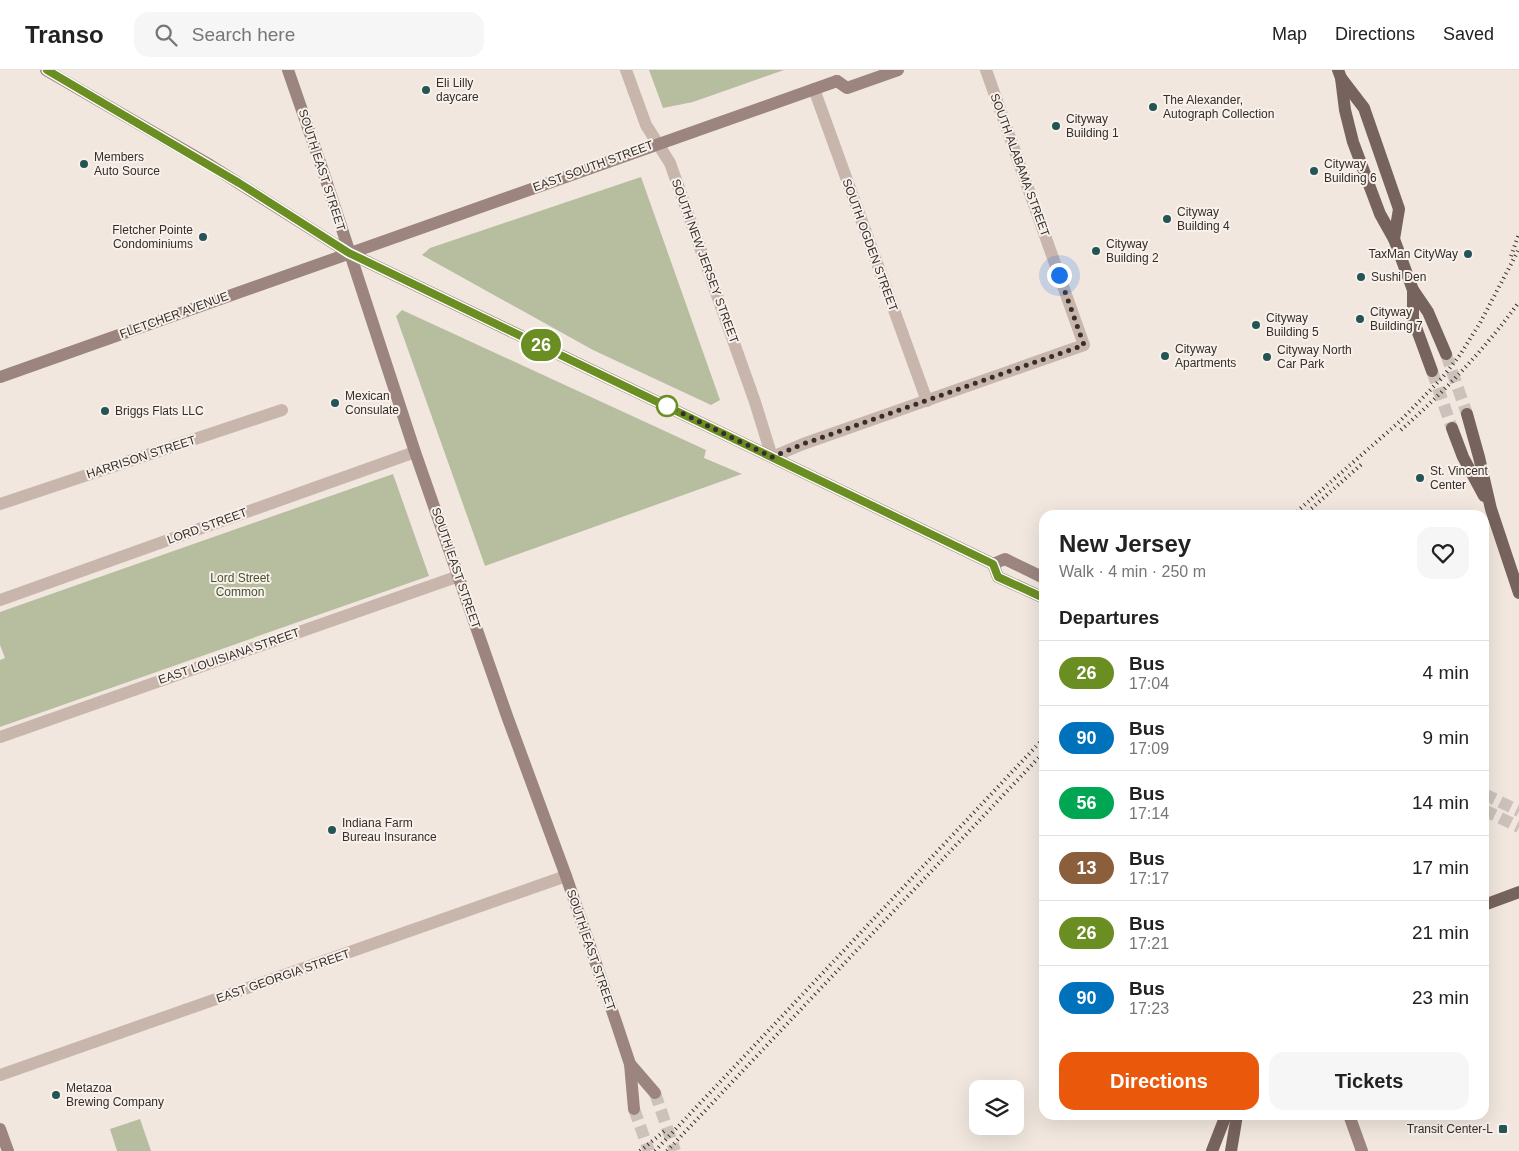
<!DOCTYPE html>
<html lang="en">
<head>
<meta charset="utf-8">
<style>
  body { margin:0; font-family:Arial,sans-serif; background:#f6f6f6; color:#222; height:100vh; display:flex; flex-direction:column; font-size:19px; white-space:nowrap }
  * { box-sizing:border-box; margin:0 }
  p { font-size:16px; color:#767676 }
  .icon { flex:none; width:28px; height:28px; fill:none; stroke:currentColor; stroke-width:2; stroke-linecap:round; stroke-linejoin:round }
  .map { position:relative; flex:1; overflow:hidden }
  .side { position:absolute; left:1039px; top:440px; width:450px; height:610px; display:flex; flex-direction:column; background:#fff; border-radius:15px; box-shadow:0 5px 20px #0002 }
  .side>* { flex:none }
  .badge { padding:0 10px; border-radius:16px; font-size:18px; line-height:32px }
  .fabs { position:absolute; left:969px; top:1010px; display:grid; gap:10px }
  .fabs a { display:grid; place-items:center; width:55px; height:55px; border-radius:10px; background:#fff; box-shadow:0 5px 20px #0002; font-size:25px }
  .you { position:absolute; width:25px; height:25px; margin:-12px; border:4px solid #fff; border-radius:50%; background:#1a73e8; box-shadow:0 0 0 8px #1a73e833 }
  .map>.badge { position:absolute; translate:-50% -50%; box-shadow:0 0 0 2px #fff }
  h2 { padding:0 20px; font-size:19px; line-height:45px }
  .round { display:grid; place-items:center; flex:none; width:52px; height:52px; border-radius:15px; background:#f6f6f6 }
  .overview { display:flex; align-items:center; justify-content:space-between; height:85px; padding:0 20px }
  h1 { font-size:24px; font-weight:800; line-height:38px }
  .button { display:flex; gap:10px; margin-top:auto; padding:10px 20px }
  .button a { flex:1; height:58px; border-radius:15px; background:#ea580c; color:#fff; font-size:20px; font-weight:800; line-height:58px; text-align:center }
  .button a+a { background:#f6f6f6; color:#222 }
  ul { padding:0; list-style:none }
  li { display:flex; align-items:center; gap:15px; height:65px; padding:0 20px; border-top:1px solid #e0e0e0 }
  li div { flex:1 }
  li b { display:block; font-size:19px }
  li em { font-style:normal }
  li .badge { min-width:55px; font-weight:700; text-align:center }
  header { display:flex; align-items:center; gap:30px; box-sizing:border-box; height:70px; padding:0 25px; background:#fff; border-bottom:1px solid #e0e0e0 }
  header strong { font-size:24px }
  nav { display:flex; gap:28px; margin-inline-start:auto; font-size:18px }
  .search { width:350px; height:45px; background:#f6f6f6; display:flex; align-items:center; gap:12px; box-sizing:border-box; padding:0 18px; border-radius:15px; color:#767676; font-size:19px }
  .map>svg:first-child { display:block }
  .green { fill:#b7bea0 }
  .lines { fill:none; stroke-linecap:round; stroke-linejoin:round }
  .secondary-tunnel { stroke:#ccc2bb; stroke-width:12; stroke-dasharray:12 6; stroke-linecap:butt }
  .primary-tunnel { stroke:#ccc2bb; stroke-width:12; stroke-dasharray:12 6; stroke-linecap:butt }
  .street { stroke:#c8b6ac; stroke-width:12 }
  .secondary { stroke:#9b857e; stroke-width:12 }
  .primary { stroke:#77635d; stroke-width:12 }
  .rail { stroke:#372d2a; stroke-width:4; stroke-dasharray:1 4; stroke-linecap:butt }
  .line-casing { stroke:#fff; stroke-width:11 }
  .line { stroke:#6b8e23; stroke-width:8 }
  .walk { stroke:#372d2a; stroke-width:5; stroke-dasharray:0 9 }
  .poi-dot { fill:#245453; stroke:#f8f1eb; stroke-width:2 }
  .stop-dot { fill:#fff; stroke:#6b8e23; stroke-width:2.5 }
  .labels { text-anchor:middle; stroke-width:4; stroke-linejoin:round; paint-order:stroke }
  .poi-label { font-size:12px; fill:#372d2a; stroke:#f8f1eb; text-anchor:start }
  .street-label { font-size:12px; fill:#372d2a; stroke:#f8f1eb }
  .park-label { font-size:12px; fill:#495230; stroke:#f8f1eb }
</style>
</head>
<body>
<header>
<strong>Transo</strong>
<div class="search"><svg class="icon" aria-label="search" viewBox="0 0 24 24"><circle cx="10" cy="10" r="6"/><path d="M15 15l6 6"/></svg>Search here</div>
<nav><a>Map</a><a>Directions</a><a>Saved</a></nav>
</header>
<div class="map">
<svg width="1519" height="1081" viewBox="0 0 1519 1081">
  <rect width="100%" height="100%" fill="#f1e7df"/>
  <g class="green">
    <path d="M649 0H784L693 32 663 38Z"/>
    <path d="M641 107 720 330 711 335 593 280 422 185 430 178Z"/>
    <path d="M402 240 706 380 704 388 742 404 485 496 396 246Z"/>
    <path d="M393 404 429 506 0 657V590L5 588 0 575V542Z"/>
    <path d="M140 1049 151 1081H117L110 1059Z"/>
  </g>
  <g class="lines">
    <g class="secondary-tunnel">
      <path d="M1484 724 1519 741"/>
      <path d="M1484 740 1519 757"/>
      <path d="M655 1023 675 1081"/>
      <path d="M634 1039 649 1081"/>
    </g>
    <g class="primary-tunnel">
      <path d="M1446 284 1467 344"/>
      <path d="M1432 301 1452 358"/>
    </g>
    <g class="street">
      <path d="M626 0 646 55 670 93 755 332 772 387 803 374 1084 275 986 0"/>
      <path d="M814 19 927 331"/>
      <path d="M0 434 282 340"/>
      <path d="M0 530 415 382"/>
      <path d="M0 667 459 506"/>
      <path d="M0 1005 566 806"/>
    </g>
    <g class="secondary">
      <path d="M46 0 210 95 349 183 993 494 998 507 1044 528"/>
      <path d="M288 0 323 101 415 382 507 646 566 806 616 952 630 994 634 1039"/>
      <path d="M837 11 847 18 898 0"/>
      <path d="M0 307 837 11"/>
      <path d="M993 494 1005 489 1044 508"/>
      <path d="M630 994 655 1023"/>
      <path d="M1349 1045 1362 1081"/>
      <path d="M0 1059 8 1081"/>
    </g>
    <g class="primary">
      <path d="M1338 0 1341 8 1345 40 1353 72 1380 144 1394 169 1413 220 1428 242 1446 284"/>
      <path d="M1341 8 1364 38 1399 139 1394 169"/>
      <path d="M1413 220V249L1432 301"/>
      <path d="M1467 344 1479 387 1491 439 1519 523"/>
      <path d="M1452 358 1463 387 1484 426"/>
      <path d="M1484 835 1519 822"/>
      <path d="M1212 1081 1226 1045"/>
      <path d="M1231 1081 1237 1045"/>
    </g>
    <g class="rail">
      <path d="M1511 186 1519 164"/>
      <path d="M1401 360C1444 322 1485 279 1519 232"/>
      <path d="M1293 445 1398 353 1442 308 1460 285 1480 253 1519 179"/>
      <path d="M1304 445 1363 393"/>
      <path d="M640 1081 667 1059"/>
      <path d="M655 1081 1044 668"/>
      <path d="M667 1081 1044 682"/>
    </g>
  </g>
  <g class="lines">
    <defs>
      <path id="line" d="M47 0 239 113 349 183 993 494 998 507 1044 528"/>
    </defs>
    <use href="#line" class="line-casing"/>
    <use href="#line" class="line"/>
    <path class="walk" d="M667 336 772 387 803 374 1084 275 1059 205"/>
  </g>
  <g class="poi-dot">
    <circle cx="426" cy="20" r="5"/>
    <circle cx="1153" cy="37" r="5"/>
    <circle cx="1056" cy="56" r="5"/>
    <circle cx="84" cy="94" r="5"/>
    <circle cx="1314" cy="101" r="5"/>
    <circle cx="1167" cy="149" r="5"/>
    <circle cx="203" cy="167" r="5"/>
    <circle cx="1096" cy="181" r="5"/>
    <circle cx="1468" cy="184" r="5"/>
    <circle cx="1361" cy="207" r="5"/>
    <circle cx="1360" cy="249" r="5"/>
    <circle cx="1256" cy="255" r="5"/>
    <circle cx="1165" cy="286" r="5"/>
    <circle cx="1267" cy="287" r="5"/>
    <circle cx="335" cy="333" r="5"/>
    <circle cx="105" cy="341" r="5"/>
    <circle cx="1420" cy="408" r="5"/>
    <circle cx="332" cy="760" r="5"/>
    <circle cx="56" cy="1025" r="5"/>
    <rect x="1498" y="1054" width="10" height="10" rx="2.5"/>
  </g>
  <circle class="stop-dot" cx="667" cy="336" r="10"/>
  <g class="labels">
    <g class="poi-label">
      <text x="436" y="17">Eli Lilly<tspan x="436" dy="14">daycare</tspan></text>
      <text x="1163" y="34">The Alexander,<tspan x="1163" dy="14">Autograph Collection</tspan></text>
      <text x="1066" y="53">Cityway<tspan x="1066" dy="14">Building 1</tspan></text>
      <text x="94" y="91">Members<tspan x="94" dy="14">Auto Source</tspan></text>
      <text x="1324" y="98">Cityway<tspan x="1324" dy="14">Building 6</tspan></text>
      <text x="1177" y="146">Cityway<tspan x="1177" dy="14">Building 4</tspan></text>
      <text x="193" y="164" text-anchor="end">Fletcher Pointe<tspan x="193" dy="14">Condominiums</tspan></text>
      <text x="1106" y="178">Cityway<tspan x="1106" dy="14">Building 2</tspan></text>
      <text x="1458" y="188" text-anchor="end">TaxMan CityWay</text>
      <text x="1371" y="211">Sushi Den</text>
      <text x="1370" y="246">Cityway<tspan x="1370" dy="14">Building 7</tspan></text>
      <text x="1266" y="252">Cityway<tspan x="1266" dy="14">Building 5</tspan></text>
      <text x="1175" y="283">Cityway<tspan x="1175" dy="14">Apartments</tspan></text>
      <text x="1277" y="284">Cityway North<tspan x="1277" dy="14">Car Park</tspan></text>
      <text x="345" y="330">Mexican<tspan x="345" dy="14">Consulate</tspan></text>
      <text x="115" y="345">Briggs Flats LLC</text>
      <text x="1430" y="405">St. Vincent<tspan x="1430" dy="14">Center</tspan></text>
      <text x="342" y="757">Indiana Farm<tspan x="342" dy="14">Bureau Insurance</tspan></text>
      <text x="66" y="1022">Metazoa<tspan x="66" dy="14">Brewing Company</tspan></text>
      <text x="1493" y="1063" text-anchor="end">Transit Center-L</text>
    </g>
    <g class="street-label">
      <text transform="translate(1020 95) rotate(70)" y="4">SOUTH ALABAMA STREET</text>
      <text transform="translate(593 96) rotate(-20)" y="4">EAST SOUTH STREET</text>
      <text transform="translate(322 100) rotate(72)" y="4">SOUTH EAST STREET</text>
      <text transform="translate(870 175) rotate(70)" y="4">SOUTH OGDEN STREET</text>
      <text transform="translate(705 191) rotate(70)" y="4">SOUTH NEW JERSEY STREET</text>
      <text transform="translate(174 245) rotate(-20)" y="4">FLETCHER AVENUE</text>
      <text transform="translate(141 387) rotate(-18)" y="4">HARRISON STREET</text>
      <text transform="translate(207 456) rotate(-20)" y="4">LORD STREET</text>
      <text transform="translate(456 498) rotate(71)" y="4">SOUTH EAST STREET</text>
      <text transform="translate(229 586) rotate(-19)" y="4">EAST LOUISIANA STREET</text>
      <text transform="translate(591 880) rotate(71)" y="4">SOUTH EAST STREET</text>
      <text transform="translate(283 906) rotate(-19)" y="4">EAST GEORGIA STREET</text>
    </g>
    <g class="park-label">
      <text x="240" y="512">Lord Street<tspan x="240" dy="14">Common</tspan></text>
    </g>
  </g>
</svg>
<div class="fabs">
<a><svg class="icon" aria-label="layers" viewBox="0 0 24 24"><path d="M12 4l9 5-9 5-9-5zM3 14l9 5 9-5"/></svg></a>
</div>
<div class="you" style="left:1059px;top:205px"></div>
<b class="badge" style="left:541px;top:275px;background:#6b8e23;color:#fff">26</b>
<section class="side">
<div class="overview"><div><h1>New Jersey</h1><p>Walk · 4 min · 250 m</p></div><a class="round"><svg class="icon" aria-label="heart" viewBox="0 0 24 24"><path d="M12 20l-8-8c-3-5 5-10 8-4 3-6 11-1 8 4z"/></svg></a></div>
<h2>Departures</h2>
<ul>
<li><span class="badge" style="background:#6b8e23;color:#fff">26</span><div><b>Bus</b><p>17:04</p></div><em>4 min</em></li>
<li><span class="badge" style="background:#0072bc;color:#fff">90</span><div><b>Bus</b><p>17:09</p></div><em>9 min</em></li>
<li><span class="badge" style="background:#00a651;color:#fff">56</span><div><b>Bus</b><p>17:14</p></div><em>14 min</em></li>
<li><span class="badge" style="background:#8b5e3c;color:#fff">13</span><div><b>Bus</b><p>17:17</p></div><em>17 min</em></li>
<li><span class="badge" style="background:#6b8e23;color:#fff">26</span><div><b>Bus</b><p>17:21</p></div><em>21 min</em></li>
<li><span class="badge" style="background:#0072bc;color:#fff">90</span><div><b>Bus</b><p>17:23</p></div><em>23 min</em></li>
</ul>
<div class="button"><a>Directions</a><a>Tickets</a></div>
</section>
</div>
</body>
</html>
